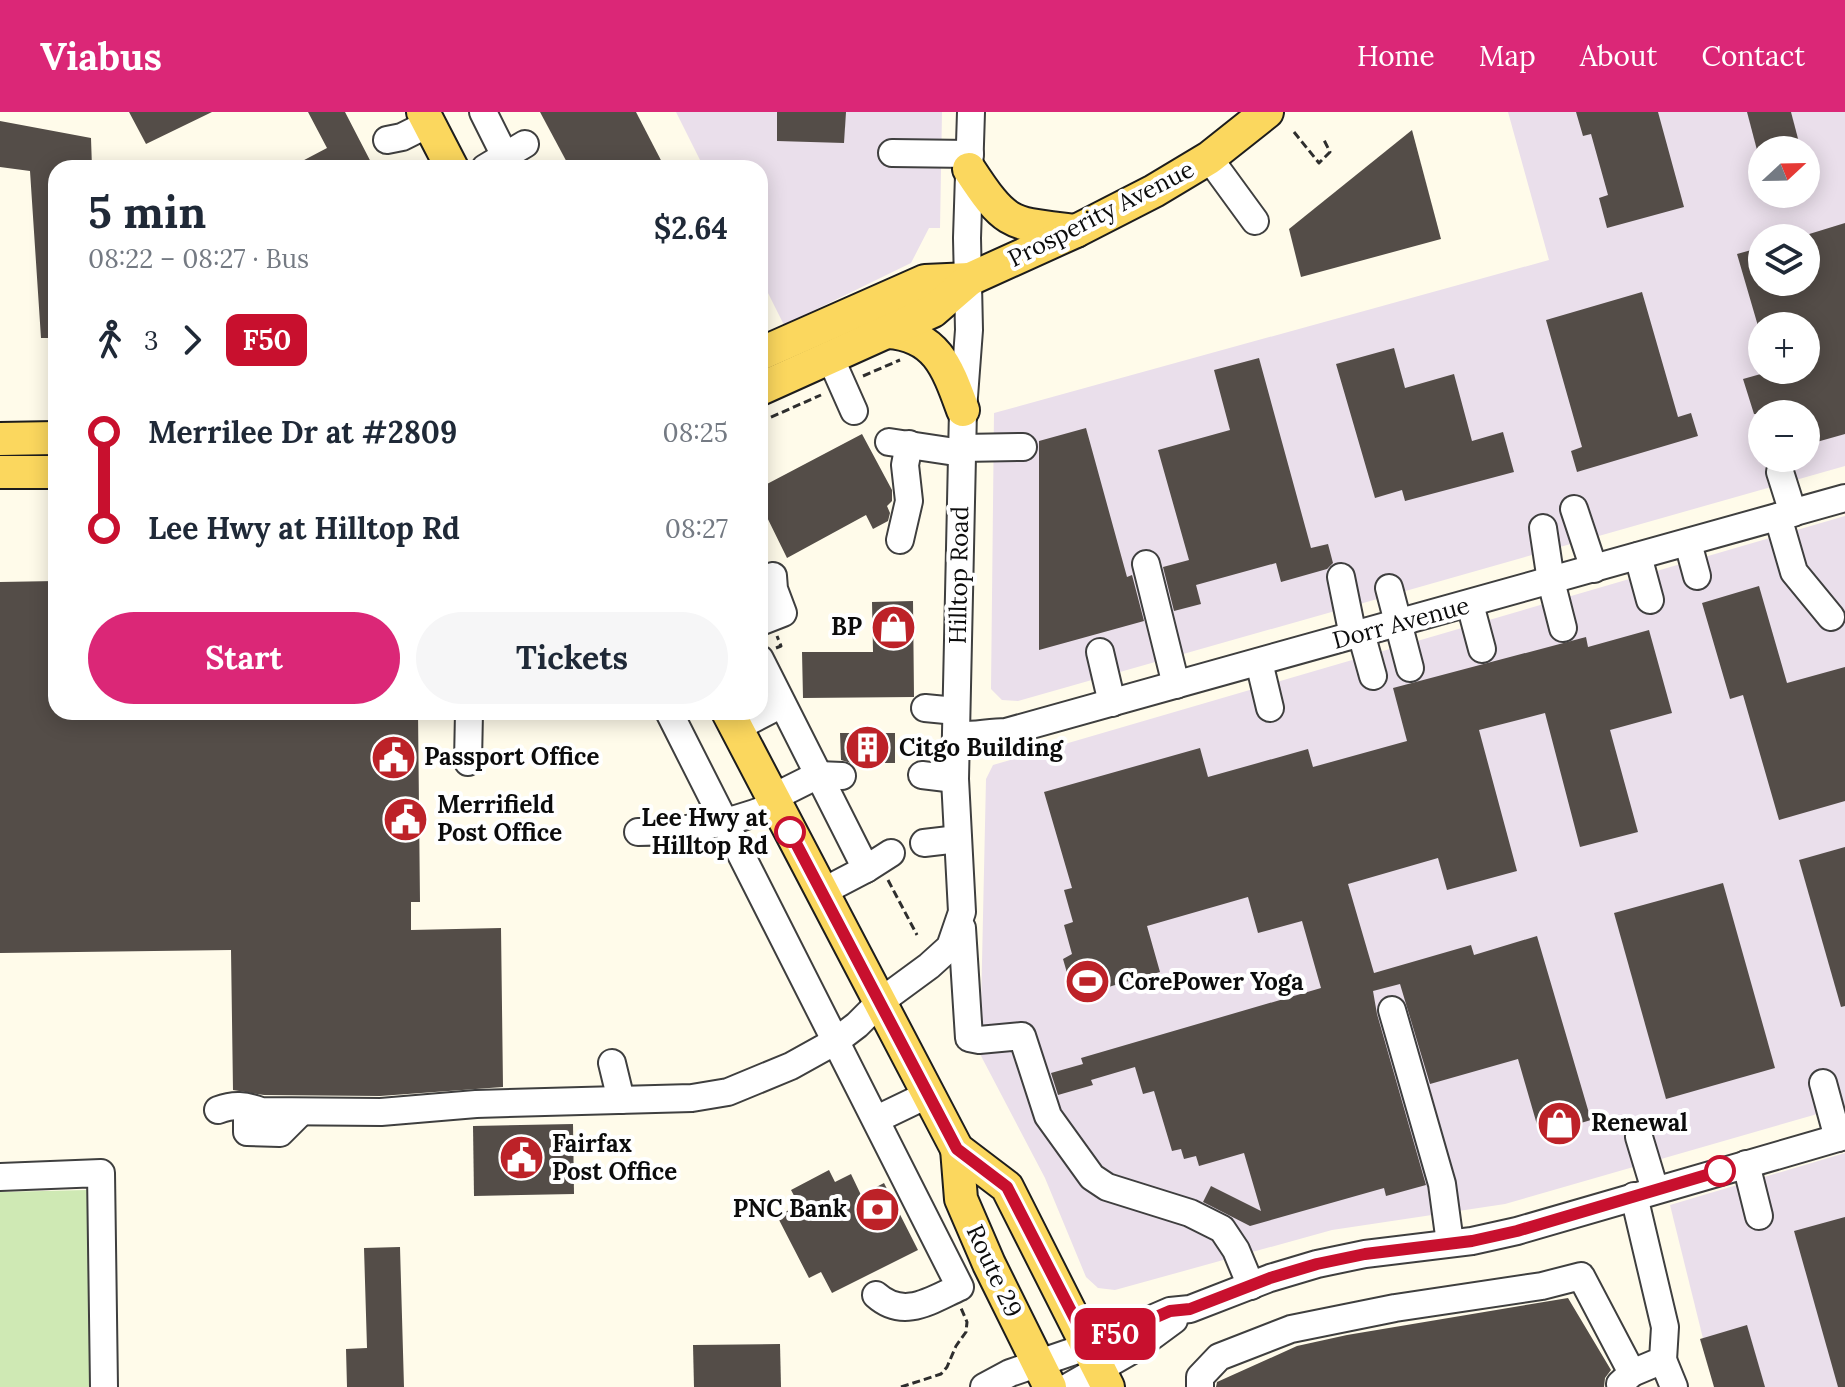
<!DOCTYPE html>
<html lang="en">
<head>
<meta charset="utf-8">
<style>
  body { margin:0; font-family:Lora,serif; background:#f6f6f7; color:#1f2937; height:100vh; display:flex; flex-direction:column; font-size:30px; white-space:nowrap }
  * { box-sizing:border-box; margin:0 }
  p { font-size:26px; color:#747a83 }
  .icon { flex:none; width:44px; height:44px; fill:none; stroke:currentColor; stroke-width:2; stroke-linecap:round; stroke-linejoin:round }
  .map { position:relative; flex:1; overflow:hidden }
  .details { position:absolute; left:48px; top:48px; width:720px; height:560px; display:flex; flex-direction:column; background:#fff; border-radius:24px; box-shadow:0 4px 20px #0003 }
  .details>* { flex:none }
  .badge { padding:0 16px; border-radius:12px; font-size:28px; line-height:52px }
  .needle { width:52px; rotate:68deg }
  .controls { position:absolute; left:1748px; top:24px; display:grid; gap:16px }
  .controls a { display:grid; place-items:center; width:72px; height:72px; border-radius:50%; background:#fff; box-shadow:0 4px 20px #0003; font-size:40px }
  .map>.badge { position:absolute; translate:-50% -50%; box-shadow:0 0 0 4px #fff }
  .legs { display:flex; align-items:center; gap:12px; height:88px; padding:0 40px; font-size:26px }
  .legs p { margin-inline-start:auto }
  .headline { display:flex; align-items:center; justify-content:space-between; height:136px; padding:0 40px }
  h1 { font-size:44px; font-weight:800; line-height:60px }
  .action { display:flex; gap:16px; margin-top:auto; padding:16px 40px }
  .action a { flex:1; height:92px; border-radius:48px; background:#db2777; color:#fff; font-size:32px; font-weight:800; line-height:92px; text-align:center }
  .action a+a { background:#f6f6f7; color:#1f2937 }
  ul { padding:0 40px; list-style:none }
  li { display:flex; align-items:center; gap:28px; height:96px; font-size:30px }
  li i { display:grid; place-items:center; width:12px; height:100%; margin:0 10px; background:currentColor }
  li i::after { content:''; width:20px; height:20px; margin:-10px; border:6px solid; border-radius:50%; background:#fff }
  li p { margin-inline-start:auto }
  li:first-child i { background:linear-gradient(#0000 50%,currentColor 0) }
  li:last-child i { background:linear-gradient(currentColor 50%,#0000 0) }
  header { display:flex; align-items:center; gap:48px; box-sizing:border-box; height:112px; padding:0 40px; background:#db2777; color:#fff }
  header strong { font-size:38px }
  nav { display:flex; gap:44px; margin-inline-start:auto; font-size:28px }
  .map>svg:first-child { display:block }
  .industrial { fill:#eadfeb; fill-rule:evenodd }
  .green { fill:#cfe9b4 }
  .building { fill:#544d48 }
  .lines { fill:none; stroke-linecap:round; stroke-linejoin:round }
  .minor-casing { stroke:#3f3f3f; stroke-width:30 }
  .major-casing { stroke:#1d1d1d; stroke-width:36 }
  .path { stroke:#2e2e2e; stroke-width:3; stroke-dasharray:8 4; stroke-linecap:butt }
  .minor { stroke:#fff; stroke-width:26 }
  .major { stroke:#fbd75e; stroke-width:32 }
  .line-1-casing { stroke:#fff; stroke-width:18 }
  .line-1 { stroke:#c8102e; stroke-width:12 }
  .stop-1-dot { fill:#fff; stroke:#c8102e; stroke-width:4 }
  .labels { text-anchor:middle; stroke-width:8; stroke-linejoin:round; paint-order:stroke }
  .street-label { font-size:24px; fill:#0c0c0c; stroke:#fff }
  .poi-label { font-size:24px; font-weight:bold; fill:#0c0c0c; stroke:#fff; text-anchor:start }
  .stop-label { font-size:24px; font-weight:bold; fill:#0c0c0c; stroke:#fff; text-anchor:end }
</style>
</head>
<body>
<header>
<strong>Viabus</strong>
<nav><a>Home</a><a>Map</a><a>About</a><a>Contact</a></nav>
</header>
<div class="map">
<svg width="1845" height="1275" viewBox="0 0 1845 1275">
  <rect width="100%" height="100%" fill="#fffbea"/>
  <g class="industrial">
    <path d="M676 0H942L940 116H929L911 151 784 213 760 165V56H704Z"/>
    <path d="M1508 0H1845V354L1018 589 1002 588 991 577 994 301 1549 148ZM1762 38H1806V82H1762ZM1762 126H1806V170H1762ZM1762 214H1806V258H1762ZM1762 302H1806V346H1762Z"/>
    <path d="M1845 404V994L1505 1092 1332 1118 1115 1178 1098 1176 1086 1165 1045 1066 980 942 986 667 993 653Z"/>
    <path d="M1845 1041V1275H1715L1670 1093Z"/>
  </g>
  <path class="green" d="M87 1078 92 1275H0V1080Z"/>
  <g class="building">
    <path d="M129 0H212L146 32Z"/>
    <path d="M308 0H345L374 56H289L327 36Z"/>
    <path d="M540 0H636L665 56H570Z"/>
    <path d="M777 0H846L844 31 777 29Z"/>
    <path d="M1576 0H1658L1684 95 1607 116 1599 86 1608 83 1591 22 1583 24Z"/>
    <path d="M1747 0H1791L1801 38H1757Z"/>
    <path d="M0 9 91 26 92 56H56V226H41L30 59 0 55Z"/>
    <path d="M1412 18 1441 127 1301 165 1289 117Z"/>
    <path d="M1845 111V322L1806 333V302H1754L1743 267 1775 258H1806V214H1758L1737 142 1762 135V170H1806V123Z"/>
    <path d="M1642 180 1678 305 1691 301 1698 324 1577 360 1571 339 1582 335 1546 208Z"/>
    <path d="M1394 236 1405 276 1454 262 1472 329 1503 320 1514 360 1405 389 1402 378 1375 386 1336 252Z"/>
    <path d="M1259 246 1311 436 1328 432 1333 451 1327 457 1281 470 1276 451 1196 473 1201 492 1174 499 1163 455 1189 448 1158 338 1230 318 1214 258Z"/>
    <path d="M1086 316 1127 465 1132 463 1144 509 1039 538V329Z"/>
    <path d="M862 322 892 378V389L887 394 890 401 888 409 873 417 866 403 787 446 760 391V383L767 372Z"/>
    <path d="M56 469V600H418L420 790H411V818L501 816 503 975 380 984 264 983 233 978 231 838 0 841V470Z"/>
    <path d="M1759 474 1787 571 1845 555V689L1779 708 1743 583 1730 587 1702 491Z"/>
    <path d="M913 489 914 585 803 586 802 540H873L872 490Z"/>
    <path d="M1649 518 1672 601 1610 618 1638 720 1580 735 1545 601 1479 618 1517 759 1447 778 1438 746 1348 772 1374 861 1471 833 1474 843 1537 824 1591 1008 1540 1023 1518 947 1430 972 1400 872 1373 879 1377 902 1426 1073 1386 1084 1384 1076 1250 1114 1203 1090 1211 1074 1261 1099 1244 1041 1199 1054 1196 1044 1184 1047 1181 1037 1172 1039 1154 979 1143 982 1135 955 1091 968 1093 973 1058 983 1051 961 1083 952 1081 946 1321 876 1302 809 1258 821 1248 785 1147 814 1160 860 1074 885 1063 847 1072 842 1064 813 1073 810 1064 778 1072 776 1044 680 1200 636 1208 665 1308 637 1313 655 1407 629 1393 576 1586 525 1588 535Z"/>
    <path d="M840 621H895V651H851L841 648Z"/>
    <path d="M1845 735V894L1841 895 1799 748Z"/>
    <path d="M1723 771 1775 956 1666 987 1614 801Z"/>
    <path d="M573 1012 574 1082 474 1084 473 1014Z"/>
    <path d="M829 1058 835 1070 851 1062 861 1083 884 1071 918 1138 832 1181 821 1160 809 1166 777 1104 799 1093 791 1078Z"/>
    <path d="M1845 1105V1275H1838L1794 1119Z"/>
    <path d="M400 1135 404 1275H347L346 1237 367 1236 364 1136Z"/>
    <path d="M1568 1186 1611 1258 1605 1266 1604 1275H1216L1217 1270 1297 1234 1347 1223Z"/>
    <path d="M1747 1213 1765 1275H1714L1700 1227Z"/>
    <path d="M780 1232 781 1275H694L693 1233Z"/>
  </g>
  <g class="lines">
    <defs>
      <g id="minor">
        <path d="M483 0 511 56"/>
        <path d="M387 28 402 25 428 12"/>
        <path d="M892 41 970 42"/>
        <path d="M1209 46 1255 109"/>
        <path d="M485 56 525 32"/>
        <path d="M830 245 854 299"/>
        <path d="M889 330 962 341"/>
        <path d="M962 336 1023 335"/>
        <path d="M1780 360 1793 401"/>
        <path d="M1574 397 1594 457"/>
        <path d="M1778 405 1794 460 1831 505"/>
        <path d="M1543 416 1551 469 1563 516"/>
        <path d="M900 428 909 389 905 353 909 332"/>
        <path d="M1688 431 1697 464"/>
        <path d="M1638 444 1650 488"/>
        <path d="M1146 452 1176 573"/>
        <path d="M1341 465 1353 524"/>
        <path d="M1389 476 1410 556"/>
        <path d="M1470 492 1482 537"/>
        <path d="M760 510 783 501 774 477 773 464"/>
        <path d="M1361 521 1373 564"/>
        <path d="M1100 540 1112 591"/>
        <path d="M760 547 866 757 822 780"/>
        <path d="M1259 550 1270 596"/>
        <path d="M925 596 956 599"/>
        <path d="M669 600 960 1175C931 1188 904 1208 876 1183"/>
        <path d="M736 616 782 592"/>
        <path d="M956 623C973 624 989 620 1006 620L1845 386"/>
        <path d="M468 650 469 600"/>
        <path d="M922 663 955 667"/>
        <path d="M772 686 818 663 842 664"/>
        <path d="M638 720C684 720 733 711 776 693"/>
        <path d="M924 731 958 727"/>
        <path d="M866 757 891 741"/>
        <path d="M962 816 969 926 979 928 1022 924 1048 1004 1092 1065 1107 1075 1190 1101 1222 1117 1236 1138 1251 1174"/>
        <path d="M1392 898 1442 1072 1450 1131"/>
        <path d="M612 951 621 988"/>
        <path d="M1823 971 1838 1026"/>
        <path d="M218 998C234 992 245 993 261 999L381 1000 476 992 692 986 728 980 791 954 836 929 857 913 880 890 929 854 950 835 962 800 955 667 963 298 969 218 967 126 971 0"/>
        <path d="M247 1005V1020L280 1021 301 1000"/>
        <path d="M877 1007 927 983"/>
        <path d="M1639 1025 1655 1078"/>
        <path d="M1746 1052 1759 1104"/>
        <path d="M0 1065 101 1061 104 1275"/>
        <path d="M1663 1248 1674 1275"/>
        <path d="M1620 1272 1632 1261 1663 1248 1665 1215 1634 1084"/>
        <path d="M984 1275 1010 1261 1089 1234 1170 1199 1190 1197 1270 1166 1317 1152 1365 1142 1472 1129 1517 1119 1845 1024"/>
        <path d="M1068 1275 1136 1236 1174 1208"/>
        <path d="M1200 1275V1265L1219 1245 1291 1217 1395 1196 1542 1174 1581 1164 1632 1261"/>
      </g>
      <g id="major">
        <path d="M423 0 452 56"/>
        <path d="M969 57C1007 115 1010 111 1076 119"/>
        <path d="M888 220C937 223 948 257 963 298"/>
        <path d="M760 242 925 169 970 167"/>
        <path d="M760 277 933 199 970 167 1076 119 1154 79 1209 46 1267 0"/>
        <path d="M0 327 56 326"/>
        <path d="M0 360H56"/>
        <path d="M728 600 957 1037 1007 1075 1108 1275"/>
        <path d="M957 1037 961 1087 989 1152 1050 1275"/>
      </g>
    </defs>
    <use href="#minor" class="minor-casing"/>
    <use href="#major" class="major-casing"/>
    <g class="path">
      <path d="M1294 20 1319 51 1330 40 1324 28"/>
      <path d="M863 264 900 248"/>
      <path d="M760 310 821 283"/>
      <path d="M776 536 781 534 777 524"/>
      <path d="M888 768 917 823"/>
      <path d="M901 1275 941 1262 947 1255 956 1234 966 1220 967 1210 961 1196"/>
    </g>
    <use href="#minor" class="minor"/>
    <use href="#major" class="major"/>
  </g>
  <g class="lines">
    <defs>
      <path id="line-1" d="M790 720 957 1037 1007 1075 1089 1234 1170 1199 1190 1197 1270 1166 1317 1152 1365 1142 1472 1129 1517 1119 1720 1059"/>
    </defs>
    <use href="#line-1" class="line-1-casing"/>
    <use href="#line-1" class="line-1"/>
  </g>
  <defs>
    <symbol id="shop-disc" viewBox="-11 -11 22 22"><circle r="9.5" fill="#bd2228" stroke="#fff"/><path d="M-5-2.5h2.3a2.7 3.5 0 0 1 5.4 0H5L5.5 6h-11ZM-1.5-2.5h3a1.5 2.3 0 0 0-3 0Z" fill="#fff"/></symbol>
    <symbol id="building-disc" viewBox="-11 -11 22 22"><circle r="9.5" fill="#bd2228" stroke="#fff"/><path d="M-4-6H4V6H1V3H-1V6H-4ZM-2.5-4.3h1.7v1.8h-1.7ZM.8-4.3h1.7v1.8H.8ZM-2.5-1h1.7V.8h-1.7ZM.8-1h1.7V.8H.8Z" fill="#fff"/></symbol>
    <symbol id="civic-disc" viewBox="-11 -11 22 22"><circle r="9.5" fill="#bd2228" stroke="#fff"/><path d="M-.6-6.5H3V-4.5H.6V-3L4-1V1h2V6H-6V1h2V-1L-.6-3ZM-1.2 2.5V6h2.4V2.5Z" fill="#fff"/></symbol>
    <symbol id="stadium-disc" viewBox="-11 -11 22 22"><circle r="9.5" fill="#bd2228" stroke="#fff"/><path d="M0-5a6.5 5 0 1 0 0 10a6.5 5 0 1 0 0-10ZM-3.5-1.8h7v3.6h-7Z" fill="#fff"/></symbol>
    <symbol id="bank-disc" viewBox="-11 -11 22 22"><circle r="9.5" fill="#bd2228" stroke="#fff"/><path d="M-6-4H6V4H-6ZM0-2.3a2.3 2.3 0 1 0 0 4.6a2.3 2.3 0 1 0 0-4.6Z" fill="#fff"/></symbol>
  </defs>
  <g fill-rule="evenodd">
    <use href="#shop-disc" x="868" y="490" width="51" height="51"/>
    <use href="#building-disc" x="842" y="610" width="51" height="51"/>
    <use href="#civic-disc" x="368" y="620" width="51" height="51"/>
    <use href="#civic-disc" x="380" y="682" width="51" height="51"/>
    <use href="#stadium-disc" x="1062" y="844" width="51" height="51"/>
    <use href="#shop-disc" x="1534" y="986" width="51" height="51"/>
    <use href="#civic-disc" x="496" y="1020" width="51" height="51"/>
    <use href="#bank-disc" x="852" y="1072" width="51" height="51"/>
  </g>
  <g class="stop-1-dot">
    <circle cx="790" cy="720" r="14"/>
    <circle cx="1720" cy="1059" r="14"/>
  </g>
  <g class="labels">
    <g class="street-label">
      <text transform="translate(1101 102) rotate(-27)" y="8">Prosperity Avenue</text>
      <text transform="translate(959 463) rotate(-89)" y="8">Hilltop Road</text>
      <text transform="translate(1401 511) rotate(-15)" y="8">Dorr Avenue</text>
      <text transform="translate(994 1159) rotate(65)" y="8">Route 29</text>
    </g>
    <g class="poi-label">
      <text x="862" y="523" text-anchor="end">BP</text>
      <text x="899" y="644">Citgo Building</text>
      <text x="424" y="653">Passport Office</text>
      <text x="437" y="701">Merrifield<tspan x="437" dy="28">Post Office</tspan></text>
      <text x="1118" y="878">CorePower Yoga</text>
      <text x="1591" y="1019">Renewal</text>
      <text x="552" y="1040">Fairfax<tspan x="552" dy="28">Post Office</tspan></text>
      <text x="847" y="1105" text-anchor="end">PNC Bank</text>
    </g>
    <g class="stop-label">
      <text x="768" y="714">Lee Hwy at<tspan x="768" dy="28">Hilltop Rd</tspan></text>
    </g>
  </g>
</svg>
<div class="controls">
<a><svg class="needle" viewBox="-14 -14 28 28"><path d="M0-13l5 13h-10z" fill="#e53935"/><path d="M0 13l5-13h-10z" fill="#747a83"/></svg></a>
<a><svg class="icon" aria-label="layers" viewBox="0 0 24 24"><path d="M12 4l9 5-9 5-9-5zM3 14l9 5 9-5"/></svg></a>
<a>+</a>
<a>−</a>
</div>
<b class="badge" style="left:1115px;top:1222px;background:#c8102e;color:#fff">F50</b>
<section class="details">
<div class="headline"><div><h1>5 min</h1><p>08:22 – 08:27 · Bus</p></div><b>$2.64</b></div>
<div class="legs"><svg class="icon" aria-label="walk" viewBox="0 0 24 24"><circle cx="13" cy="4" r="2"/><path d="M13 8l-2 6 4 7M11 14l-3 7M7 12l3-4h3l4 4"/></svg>3<svg class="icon" aria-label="forward" viewBox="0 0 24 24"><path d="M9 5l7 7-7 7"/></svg><b class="badge" style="background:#c8102e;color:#fff">F50</b></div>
<ul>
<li><i style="color:#c8102e"></i><b>Merrilee Dr at #2809</b><p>08:25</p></li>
<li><i style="color:#c8102e"></i><b>Lee Hwy at Hilltop Rd</b><p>08:27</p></li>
</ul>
<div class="action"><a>Start</a><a>Tickets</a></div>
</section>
</div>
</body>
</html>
